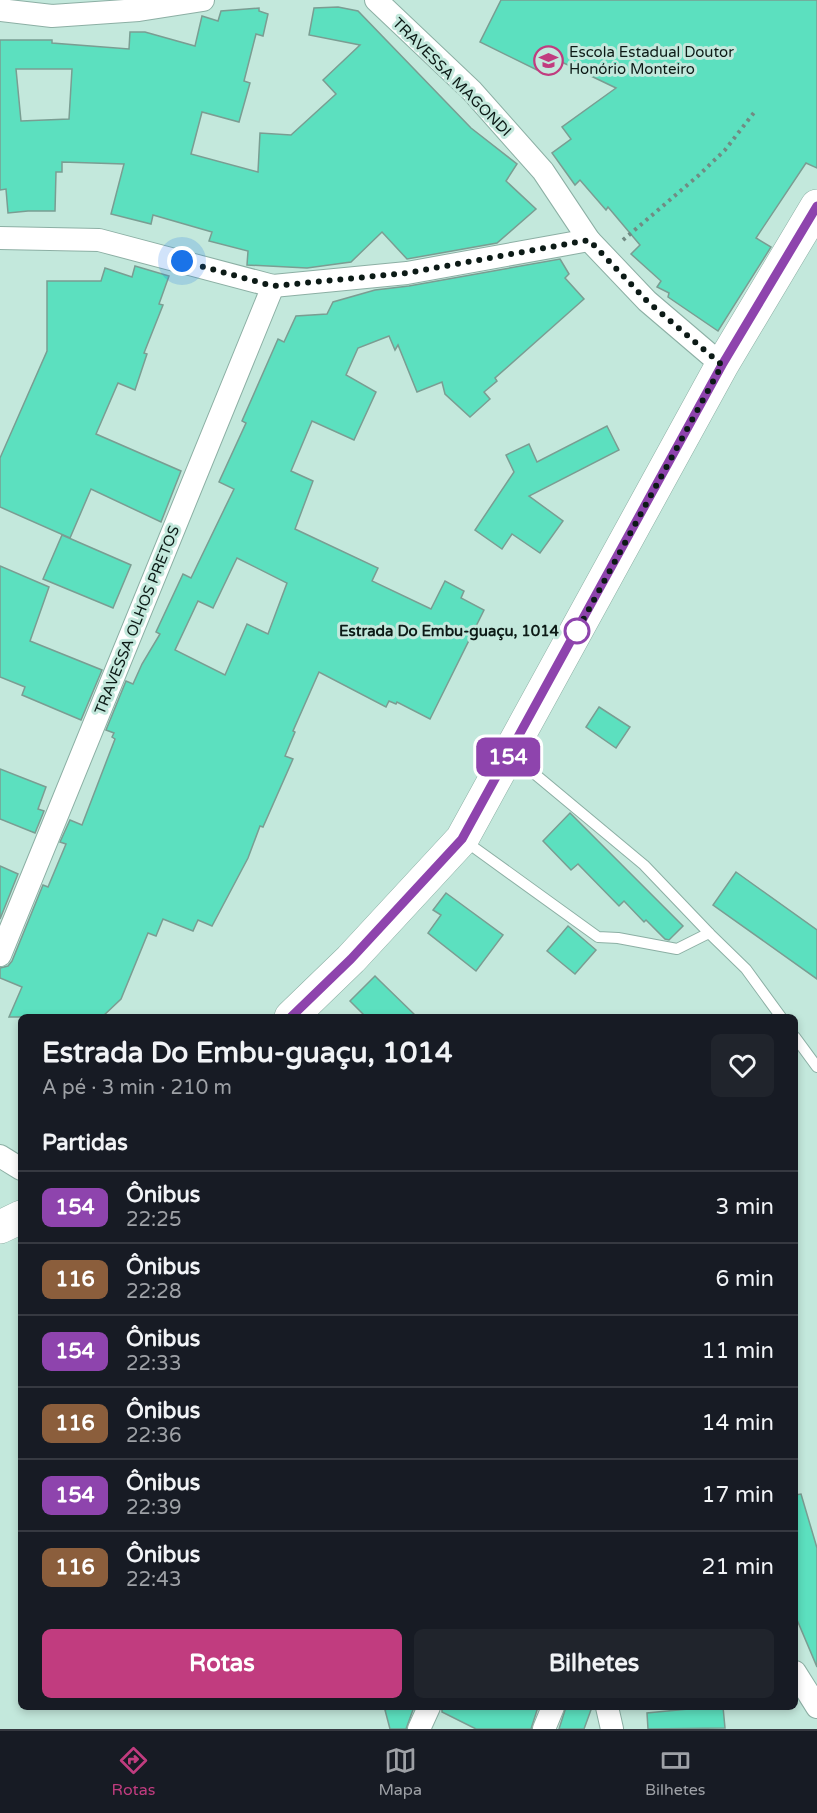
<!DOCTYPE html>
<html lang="pt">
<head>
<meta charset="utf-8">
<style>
  body { margin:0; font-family:"Varela Round",sans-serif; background:#20242c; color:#f1f3f6; height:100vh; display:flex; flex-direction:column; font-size:22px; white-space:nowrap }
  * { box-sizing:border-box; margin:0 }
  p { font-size:20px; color:#9ea1a6 }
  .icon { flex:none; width:33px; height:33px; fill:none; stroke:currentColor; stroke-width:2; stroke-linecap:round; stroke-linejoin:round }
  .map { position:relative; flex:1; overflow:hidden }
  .sheet { position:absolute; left:18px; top:1014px; width:780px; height:696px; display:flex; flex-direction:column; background:#171b24; border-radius:9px; box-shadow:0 3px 9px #0003 }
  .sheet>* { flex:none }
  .badge { padding:0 12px; border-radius:9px; font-size:21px; line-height:39px }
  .you { position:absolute; width:30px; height:30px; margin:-15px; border:4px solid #fff; border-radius:50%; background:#1a73e8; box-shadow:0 0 0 9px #1a73e833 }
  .map>.badge { position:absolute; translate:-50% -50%; box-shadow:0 0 0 3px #fff }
  h2 { padding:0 24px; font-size:22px; line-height:54px }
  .round { display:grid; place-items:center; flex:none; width:63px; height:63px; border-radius:9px; background:#20242c }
  .summary { display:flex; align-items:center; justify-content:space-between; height:102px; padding:0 24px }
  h1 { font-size:28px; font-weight:700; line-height:45px }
  .button { display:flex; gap:12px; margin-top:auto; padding:12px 24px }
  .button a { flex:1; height:69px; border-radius:9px; background:#c13c7f; color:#fff; font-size:24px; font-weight:700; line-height:69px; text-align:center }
  .button a+a { background:#20242c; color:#f1f3f6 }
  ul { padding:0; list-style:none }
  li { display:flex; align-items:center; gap:18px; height:72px; padding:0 24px; border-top:2px solid #363941 }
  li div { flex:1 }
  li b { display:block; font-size:22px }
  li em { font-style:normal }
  li .badge { min-width:66px; font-weight:700; text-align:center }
  .tab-bar { display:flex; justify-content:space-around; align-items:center; height:84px; border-top:2px solid #363941; background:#171b24; font-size:16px; color:#9ea1a6 }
  .tab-bar a { display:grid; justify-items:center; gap:3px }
  .tab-bar .on { color:#c13c7f }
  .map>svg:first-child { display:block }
  .building { fill:#5ce0bf; stroke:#7a9d92; stroke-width:1.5; fill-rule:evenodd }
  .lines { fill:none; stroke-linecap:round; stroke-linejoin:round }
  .lane-casing { stroke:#8cafa4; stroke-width:12 }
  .street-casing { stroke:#8cafa4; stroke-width:24 }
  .primary-casing { stroke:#8cafa4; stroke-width:34 }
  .path { stroke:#718b83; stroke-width:4; stroke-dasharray:3 4.5; stroke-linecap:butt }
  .lane { stroke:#fff; stroke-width:10 }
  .street { stroke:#fff; stroke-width:22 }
  .primary { stroke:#fff; stroke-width:33 }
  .line-casing { stroke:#fff; stroke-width:14 }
  .line { stroke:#8e44ad; stroke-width:9 }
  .walk { stroke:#0c1a16; stroke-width:6; stroke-dasharray:0 10.8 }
  .stop-dot { fill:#fff; stroke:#8e44ad; stroke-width:3 }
  .labels { text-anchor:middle; stroke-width:6; stroke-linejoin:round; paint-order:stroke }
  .poi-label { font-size:15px; fill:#0c1a16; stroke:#c3e8dc; text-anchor:start }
  .street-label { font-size:15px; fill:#0c1a16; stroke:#c3e8dc }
  .stop-label { font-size:15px; font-weight:bold; fill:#0c1a16; stroke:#c3e8dc; text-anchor:end }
</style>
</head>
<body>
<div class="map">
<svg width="817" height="1729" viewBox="0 0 817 1729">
  <rect width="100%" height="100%" fill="#c3e8dc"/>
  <g class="building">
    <path d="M501 0H817V168L806 163 756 238 771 247 718 331 668 297 669 293 657 287 661 281 631 254 640 245 608 207 606 210 580 180 575 185 552 153 571 139 562 127 616 88 545 54 537 70 480 42Z"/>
    <path d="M338 7 358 11 471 128 517 164 506 181 536 209 497 243 407 259 382 232 351 262 307 268 247 265 248 251 209 241 212 232 153 215 151 224 111 214 124 164 62 162V172H56L55 211H28L8 213 6 189 0 190V40H52V43L129 49 130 32H145L195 46 202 16 218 21 221 11 259 8V11L268 14 263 36 256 34 244 81 250 83 239 122 202 112 191 154 258 172 260 133 291 135 336 94 323 80 360 45 309 35 314 8ZM16 69H72L69 119 21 121Z"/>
    <path d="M560 259 569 274 565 278 584 299 495 378 497 381 484 392 490 399 470 417 445 394 442 382 417 392 398 345 395 350 389 336 358 348 346 375 376 392 354 440 312 421 291 471 313 481 295 529 378 568 372 581 431 609 445 581 464 591 461 598 484 610 430 719 397 702 396 704 389 701 386 707 319 672 293 731 295 732 285 756 293 759 263 827 260 826 248 858 212 926 198 920 193 931 163 919 156 936 148 933 121 999 102 1017H9L22 987 0 978V968L8 966 12 961 43 885 48 887 66 844 60 842 70 820 82 825 115 739 112 737 114 733 106 730 126 681 133 684 142 664 160 634 156 632 183 574 191 578 234 489 219 482 246 423 242 421 278 339 284 342 296 316 327 314 333 302 375 290 409 286ZM237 558 287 583 268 634 247 624 225 675 175 650 198 601 213 608Z"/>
    <path d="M135 266 169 276 159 304 163 305 144 353 147 354 135 390 118 383 96 434 181 471 161 522 91 489 70 538 0 507V458L47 351V281H101L105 268 132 277Z"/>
    <path d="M607 426 619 450 529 496 563 521 540 553 512 534 502 549 475 530 514 472 506 455 529 444 537 462Z"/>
    <path d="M62 535 131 565 113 608 43 579Z"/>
    <path d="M0 566 49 587 30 641 102 670 81 720 22 695 25 687 0 677Z"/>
    <path d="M599 707 630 727 616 748 586 727Z"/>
    <path d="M0 769 46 787 38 809 44 811 35 833 0 819Z"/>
    <path d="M570 813 683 926 669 940 665 939 646 920 644 922 624 901 619 906 578 864 571 870 543 841Z"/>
    <path d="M0 866 18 874 0 919Z"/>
    <path d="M736 872 817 930V979L713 905Z"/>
    <path d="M446 893 503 935 476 971 428 933 441 915 433 910Z"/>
    <path d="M568 926 596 950 575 974 547 951Z"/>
    <path d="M375 976 380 981 417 1017H366L350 1001Z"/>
    <path d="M801 1494 817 1548V1667L795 1615V1495Z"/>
    <path d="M390 1707H414L406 1729H390L385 1710Z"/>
    <path d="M442 1707H538L531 1729H476L442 1712Z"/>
    <path d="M566 1707H592L584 1729H559Z"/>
    <path d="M709 1707H723L725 1728 648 1729 647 1713Z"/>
  </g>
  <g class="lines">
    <defs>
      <g id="lane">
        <path d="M512 755 644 865 709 933"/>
        <path d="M465 841 598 937 618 938 677 949 709 933 746 969 781 1017"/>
        <path d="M795 1037 817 1067"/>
      </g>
      <g id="street">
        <path d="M376 0 472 91 543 171 589 240 647 301 722 365"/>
        <path d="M0 10 52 16 139 10 203 0"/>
        <path d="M0 238 99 240 273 286 407 273 589 240"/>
        <path d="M0 955 273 286"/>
        <path d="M0 1156 21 1169"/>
        <path d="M795 1672 817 1707"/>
        <path d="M607 1707 612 1729"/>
        <path d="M419 1729 429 1707"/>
        <path d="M544 1729 553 1707"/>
      </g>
      <g id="primary">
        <path d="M291 1017 351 959 462 839 722 365 817 206"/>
        <path d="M0 1227 21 1217"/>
      </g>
    </defs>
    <use href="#lane" class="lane-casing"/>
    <use href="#street" class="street-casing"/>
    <use href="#primary" class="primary-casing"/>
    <path class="path" d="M623 240 699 175 725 150 756 110"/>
    <use href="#lane" class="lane"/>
    <use href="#street" class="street"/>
    <use href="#primary" class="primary"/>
  </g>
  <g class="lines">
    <defs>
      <path id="line" d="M291 1017 351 959 462 839 722 365 817 206"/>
    </defs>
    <use href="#line" class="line-casing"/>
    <use href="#line" class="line"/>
    <path class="walk" d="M182 261 273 286 407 273 589 240 647 301 722 365 577 631"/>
  </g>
  <defs>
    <symbol id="school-ring" viewBox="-11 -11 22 22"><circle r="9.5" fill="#c3e8dc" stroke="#c13c7f" stroke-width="1.5"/><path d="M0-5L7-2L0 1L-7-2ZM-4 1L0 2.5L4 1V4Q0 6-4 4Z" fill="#c13c7f"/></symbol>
  </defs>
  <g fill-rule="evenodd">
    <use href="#school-ring" x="532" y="44" width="33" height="33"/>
  </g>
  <circle class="stop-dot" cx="577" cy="631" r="12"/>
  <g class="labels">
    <g class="poi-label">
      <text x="569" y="57">Escola Estadual Doutor<tspan x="569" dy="17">Honório Monteiro</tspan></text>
    </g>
    <g class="street-label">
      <text transform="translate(452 77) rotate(45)" y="5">TRAVESSA MAGONDI</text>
      <text transform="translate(137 620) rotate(-68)" y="5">TRAVESSA OLHOS PRETOS</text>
    </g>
    <g class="stop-label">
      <text x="559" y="636">Estrada Do Embu-guaçu, 1014</text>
    </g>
  </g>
</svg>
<div class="you" style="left:182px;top:261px"></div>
<b class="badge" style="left:508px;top:757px;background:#8e44ad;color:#fff">154</b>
<section class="sheet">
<div class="summary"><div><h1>Estrada Do Embu-guaçu, 1014</h1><p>A pé · 3 min · 210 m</p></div><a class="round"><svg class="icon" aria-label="heart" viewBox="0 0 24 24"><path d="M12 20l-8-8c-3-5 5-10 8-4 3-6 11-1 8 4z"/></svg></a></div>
<h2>Partidas</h2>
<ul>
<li><span class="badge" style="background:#8e44ad;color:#fff">154</span><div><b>Ônibus</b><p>22:25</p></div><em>3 min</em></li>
<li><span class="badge" style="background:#8b5e3c;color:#fff">116</span><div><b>Ônibus</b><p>22:28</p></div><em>6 min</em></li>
<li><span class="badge" style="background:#8e44ad;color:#fff">154</span><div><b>Ônibus</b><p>22:33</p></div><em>11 min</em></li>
<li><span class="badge" style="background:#8b5e3c;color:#fff">116</span><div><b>Ônibus</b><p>22:36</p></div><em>14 min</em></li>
<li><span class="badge" style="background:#8e44ad;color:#fff">154</span><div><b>Ônibus</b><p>22:39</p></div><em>17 min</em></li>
<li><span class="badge" style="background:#8b5e3c;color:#fff">116</span><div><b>Ônibus</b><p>22:43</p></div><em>21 min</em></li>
</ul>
<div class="button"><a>Rotas</a><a>Bilhetes</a></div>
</section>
</div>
<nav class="tab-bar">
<a class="on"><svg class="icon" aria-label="directions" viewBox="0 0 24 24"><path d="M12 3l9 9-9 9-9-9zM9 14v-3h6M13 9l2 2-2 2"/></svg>Rotas</a>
<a><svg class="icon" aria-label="map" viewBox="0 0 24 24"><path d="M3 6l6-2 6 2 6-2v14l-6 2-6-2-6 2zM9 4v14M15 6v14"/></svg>Mapa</a>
<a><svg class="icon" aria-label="tickets" viewBox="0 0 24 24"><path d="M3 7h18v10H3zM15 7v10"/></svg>Bilhetes</a>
</nav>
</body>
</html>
